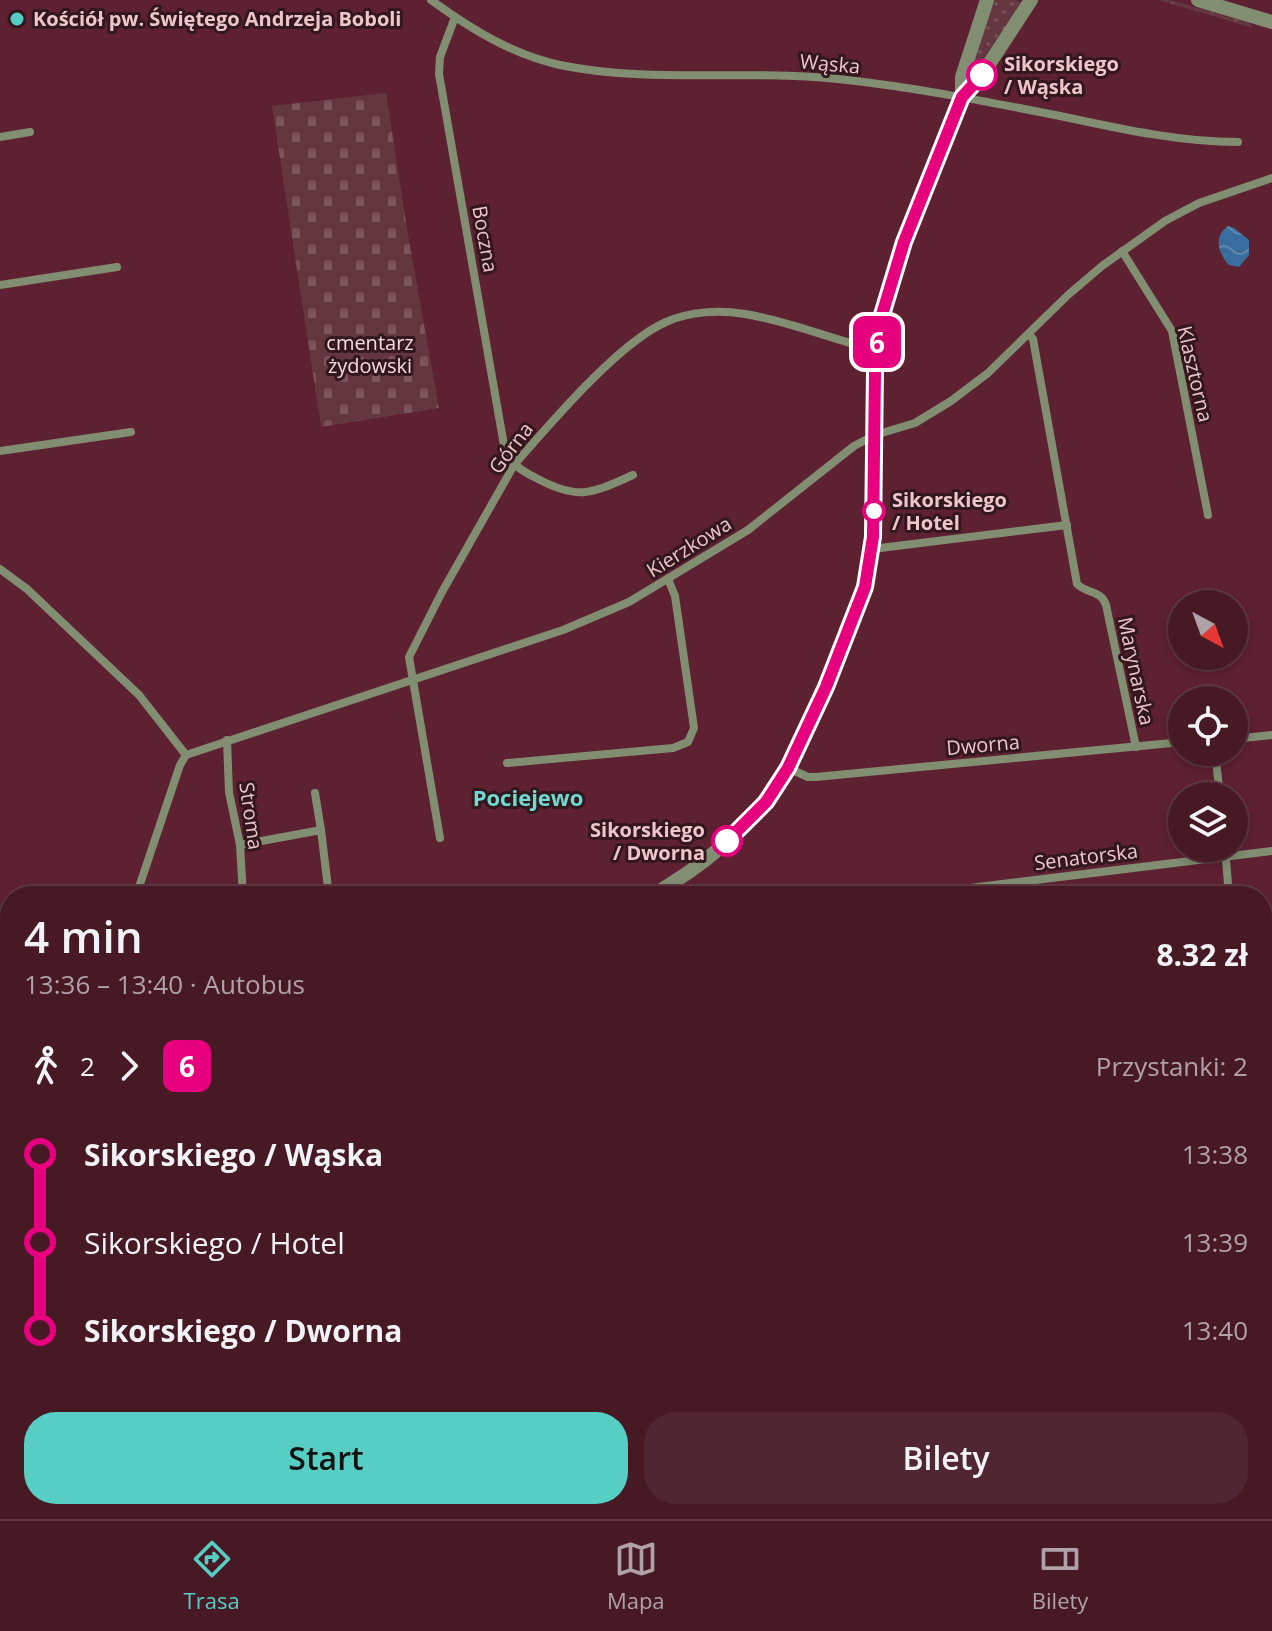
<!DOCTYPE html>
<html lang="pl">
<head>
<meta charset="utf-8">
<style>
  body { margin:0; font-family:"Open Sans",sans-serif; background:#502632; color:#f1f3f6; height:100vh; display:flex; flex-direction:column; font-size:30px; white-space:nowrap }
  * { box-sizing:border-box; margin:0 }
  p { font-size:26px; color:#b0a0a7 }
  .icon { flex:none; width:44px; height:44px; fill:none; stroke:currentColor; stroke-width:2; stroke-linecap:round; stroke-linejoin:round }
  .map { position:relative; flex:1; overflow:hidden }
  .drawer { position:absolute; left:0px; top:886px; width:1272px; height:634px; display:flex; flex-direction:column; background:#461925; border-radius:32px 32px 0 0; box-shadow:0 4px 12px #0003,0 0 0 2px #5e3842 }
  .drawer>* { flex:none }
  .badge { padding:0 16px; border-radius:12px; font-size:28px; line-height:52px }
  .needle { width:52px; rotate:139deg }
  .buttons { position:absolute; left:1168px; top:590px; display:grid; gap:16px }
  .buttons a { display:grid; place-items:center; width:80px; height:80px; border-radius:50%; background:#461925; box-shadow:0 4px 12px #0003,0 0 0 2px #5e3842; font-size:40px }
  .map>.badge { position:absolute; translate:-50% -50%; box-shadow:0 0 0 4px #fff }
  .legs { display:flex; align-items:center; gap:12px; height:88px; padding:0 24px; font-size:26px }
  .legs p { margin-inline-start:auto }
  .summary { display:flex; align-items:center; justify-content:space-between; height:136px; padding:0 24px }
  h1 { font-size:44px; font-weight:600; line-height:60px }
  .button { display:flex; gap:16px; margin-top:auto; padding:16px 24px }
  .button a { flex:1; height:92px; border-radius:32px; background:#56cec3; color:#111; font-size:32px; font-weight:600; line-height:92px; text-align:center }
  .button a+a { background:#502632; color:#f1f3f6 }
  ul { padding:0 24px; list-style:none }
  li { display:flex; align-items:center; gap:28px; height:88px; font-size:30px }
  li i { display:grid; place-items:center; width:12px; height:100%; margin:0 10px; background:currentColor }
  li i::after { content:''; width:20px; height:20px; margin:-10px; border:6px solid; border-radius:50%; background:#461925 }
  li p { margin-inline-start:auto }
  li:first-child i { background:linear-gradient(#0000 50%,currentColor 0) }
  li:last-child i { background:linear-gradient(currentColor 50%,#0000 0) }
  .menu { display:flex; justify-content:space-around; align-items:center; height:112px; border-top:2px solid #5e3842; background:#461925; font-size:22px; color:#b0a0a7 }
  .menu a { display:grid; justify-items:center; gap:4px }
  .menu .selected { color:#56cec3 }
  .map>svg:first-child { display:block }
  .grass { fill:url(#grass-dots) }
  .forest { fill:url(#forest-crowns) }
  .cemetery { fill:url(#cemetery-stones) }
  .park { fill:#643740 }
  .water { fill:url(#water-waves) }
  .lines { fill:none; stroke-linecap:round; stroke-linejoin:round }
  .minor { stroke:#818e72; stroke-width:8 }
  .tertiary { stroke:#818e72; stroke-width:14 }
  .line-1-casing { stroke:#fff; stroke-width:18 }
  .line-1 { stroke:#e6007e; stroke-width:12 }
  .poi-dot { fill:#56cec3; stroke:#32171d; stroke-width:3 }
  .stop-1-dot { fill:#fff; stroke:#e6007e; stroke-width:4 }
  .labels { text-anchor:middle; stroke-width:6; stroke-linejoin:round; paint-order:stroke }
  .poi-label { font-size:20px; font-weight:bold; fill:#edc6cc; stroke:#32171d; text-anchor:start }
  .street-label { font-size:20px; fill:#edc6cc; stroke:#32171d }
  .stop-label { font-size:20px; font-weight:bold; fill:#edc6cc; stroke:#32171d; text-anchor:start }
  .park-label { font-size:20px; fill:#f3dde0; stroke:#32171d }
  .neighbourhood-label { font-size:22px; font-weight:bold; fill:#70dad0; stroke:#32171d }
</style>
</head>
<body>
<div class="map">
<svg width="1272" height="1519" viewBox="0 0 1272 1519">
  <defs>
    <pattern id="grass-dots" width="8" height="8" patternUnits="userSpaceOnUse" patternTransform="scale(2)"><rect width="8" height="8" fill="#643740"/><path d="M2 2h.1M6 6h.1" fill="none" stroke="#7a525a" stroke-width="1.8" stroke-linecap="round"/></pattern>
    <pattern id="forest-crowns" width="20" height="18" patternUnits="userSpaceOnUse" patternTransform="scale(2)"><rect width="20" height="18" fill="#97515f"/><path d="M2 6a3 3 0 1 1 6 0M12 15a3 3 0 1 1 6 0" fill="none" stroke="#ab707c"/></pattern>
    <pattern id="cemetery-stones" width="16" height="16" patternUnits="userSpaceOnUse" patternTransform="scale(2)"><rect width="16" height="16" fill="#643740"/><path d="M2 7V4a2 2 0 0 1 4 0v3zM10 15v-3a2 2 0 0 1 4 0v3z" fill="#7a525a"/></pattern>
    <pattern id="water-waves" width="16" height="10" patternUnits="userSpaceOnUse" patternTransform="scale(2)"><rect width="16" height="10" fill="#386d9d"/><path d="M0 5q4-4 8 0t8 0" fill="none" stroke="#5f87ae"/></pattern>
  </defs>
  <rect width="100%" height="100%" fill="#5e2131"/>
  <g class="grass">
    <path d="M993 0H1015L1022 3 967 86Z"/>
    <path d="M1159 0H1170L1249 23 1253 28Z"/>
    <path d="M0 1052 10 1053V1229L0 1232Z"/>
    <path d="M0 1234 10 1241V1403L0 1409Z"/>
    <path d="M0 1428 10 1439 3 1475 10 1489V1501L0 1509Z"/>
    <path d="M132 1510H172L171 1519H139Z"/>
  </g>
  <g class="forest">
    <path d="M1262 1326 1272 1327V1449L1262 1450Z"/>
    <path d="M8 1402 10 1403V1439L0 1428V1409Z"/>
    <path d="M10 1501V1510H45L44 1519H0V1509Z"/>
    <path d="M83 1510H132L139 1519H83Z"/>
    <path d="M317 1510H380L373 1519H317Z"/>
  </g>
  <path class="cemetery" d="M386 93 408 235 439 408 321 427 272 106Z"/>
  <path class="park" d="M425 1510H1192L1272 1513V1519H416Z"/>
  <g class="water">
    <path d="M1228 226 1234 228 1249 240V255L1239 267 1229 265C1218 253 1213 237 1228 226Z"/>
    <path d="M1262 1487H1272V1519H871L829 1510H1262Z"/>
    <path d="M380 1510H493L472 1519H373Z"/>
  </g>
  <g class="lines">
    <g class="minor">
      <path d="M431 0C471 29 511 54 560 65 652 84 745 69 838 79 914 87 989 102 1065 117 1121 129 1180 142 1238 142"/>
      <path d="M455 17 440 57 439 74 505 451C513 466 524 472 538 479 580 501 592 493 633 475"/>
      <path d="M0 137 30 132"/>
      <path d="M1122 251 1172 331 1208 515"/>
      <path d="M0 285 117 267"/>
      <path d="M1029 334 1033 339 1077 584C1087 594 1101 590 1106 605L1136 747"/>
      <path d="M0 451 131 432"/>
      <path d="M872 549 1067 525"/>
      <path d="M0 569 27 589 139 695 186 755"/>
      <path d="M1234 739 1272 735"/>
      <path d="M227 740 229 792 240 845 243 896"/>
      <path d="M1215 752 1220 796"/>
      <path d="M507 763 673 748 688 742 694 728 675 596 668 579"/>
      <path d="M788 768 808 777H816L1182 742"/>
      <path d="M315 793 321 830"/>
      <path d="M440 838 409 657 442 592 514 465C550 424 618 343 666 322 690 311 720 310 745 314 790 321 833 340 876 350"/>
      <path d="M240 845 321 830 329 896"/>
      <path d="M1225 848 1229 896"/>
      <path d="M136 896 180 765 186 755 563 630 629 602 748 530 854 446 875 435 915 423 951 401 988 373 1068 295 1102 266 1165 221 1199 203 1272 178"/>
      <path d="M905 896 1272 851"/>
      <path d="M1262 971 1272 970"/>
      <path d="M1262 1058 1272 1060"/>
    </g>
    <g class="tertiary">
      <path d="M1198 0 1272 22"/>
      <path d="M962 97 982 75 1031 0"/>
      <path d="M651 896C764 831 795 765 840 648 854 611 870 578 873 537L875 371 881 318 904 242 962 97V77L987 0"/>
      <path d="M0 977 10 979"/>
      <path d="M1262 1171 1272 1172"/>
      <path d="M73 1510V1519"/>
    </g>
  </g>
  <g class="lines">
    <defs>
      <path id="line-1" d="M727 841 766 802 788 768 826 687 865 587 873 537 875 371 881 318 904 242 962 97 982 75"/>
    </defs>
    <use href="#line-1" class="line-1-casing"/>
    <use href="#line-1" class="line-1"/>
  </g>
  <circle class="poi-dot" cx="17" cy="19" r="8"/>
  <g class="stop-1-dot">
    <circle cx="982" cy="75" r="14"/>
    <circle cx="874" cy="511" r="10"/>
    <circle cx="727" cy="841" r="14"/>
  </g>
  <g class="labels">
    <g class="poi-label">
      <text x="33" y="26">Kościół pw. Świętego Andrzeja Boboli</text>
    </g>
    <g class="street-label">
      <text transform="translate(830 64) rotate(5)" y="7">Wąska</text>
      <text transform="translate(485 239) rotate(80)" y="7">Boczna</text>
      <text transform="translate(1195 374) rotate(77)" y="7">Klasztorna</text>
      <text transform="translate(511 448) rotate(-53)" y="7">Górna</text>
      <text transform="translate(689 547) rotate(-32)" y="7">Kierzkowa</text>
      <text transform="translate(1136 671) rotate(78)" y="7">Marynarska</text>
      <text transform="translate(983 745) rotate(-5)" y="7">Dworna</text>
      <text transform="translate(251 816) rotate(82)" y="7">Stroma</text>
      <text transform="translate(1086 857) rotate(-7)" y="7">Senatorska</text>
    </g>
    <g class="stop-label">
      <text x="1004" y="71">Sikorskiego<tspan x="1004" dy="23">/ Wąska</tspan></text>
      <text x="892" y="507">Sikorskiego<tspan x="892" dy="23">/ Hotel</tspan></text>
      <text x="705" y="837" text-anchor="end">Sikorskiego<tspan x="705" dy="23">/ Dworna</tspan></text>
    </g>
    <g class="park-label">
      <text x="370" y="350">cmentarz<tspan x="370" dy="23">żydowski</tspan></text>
    </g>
    <g class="neighbourhood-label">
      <text x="528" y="806">Pociejewo</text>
    </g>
  </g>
</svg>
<div class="buttons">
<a><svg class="needle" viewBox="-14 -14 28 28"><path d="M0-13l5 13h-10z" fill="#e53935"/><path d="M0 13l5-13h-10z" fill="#b0a0a7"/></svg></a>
<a><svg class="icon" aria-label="locate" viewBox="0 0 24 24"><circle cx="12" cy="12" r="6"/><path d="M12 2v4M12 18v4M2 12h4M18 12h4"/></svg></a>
<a><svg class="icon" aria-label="layers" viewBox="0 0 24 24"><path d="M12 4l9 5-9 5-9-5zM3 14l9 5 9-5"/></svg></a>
</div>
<b class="badge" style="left:877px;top:342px;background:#e6007e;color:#fff">6</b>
<section class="drawer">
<div class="summary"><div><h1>4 min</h1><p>13:36 – 13:40 · Autobus</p></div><b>8.32 zł</b></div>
<div class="legs"><svg class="icon" aria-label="walk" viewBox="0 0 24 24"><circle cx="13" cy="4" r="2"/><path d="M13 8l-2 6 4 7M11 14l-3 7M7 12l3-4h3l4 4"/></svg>2<svg class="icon" aria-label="forward" viewBox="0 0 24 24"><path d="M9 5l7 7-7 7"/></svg><b class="badge" style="background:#e6007e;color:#fff">6</b><p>Przystanki: 2</p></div>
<ul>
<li><i style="color:#e6007e"></i><b>Sikorskiego / Wąska</b><p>13:38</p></li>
<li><i style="color:#e6007e"></i><span>Sikorskiego / Hotel</span><p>13:39</p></li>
<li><i style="color:#e6007e"></i><b>Sikorskiego / Dworna</b><p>13:40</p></li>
</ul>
<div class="button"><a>Start</a><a>Bilety</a></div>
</section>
</div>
<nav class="menu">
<a class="selected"><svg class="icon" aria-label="directions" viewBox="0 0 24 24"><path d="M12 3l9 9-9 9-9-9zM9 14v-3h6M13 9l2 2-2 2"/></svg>Trasa</a>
<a><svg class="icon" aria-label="map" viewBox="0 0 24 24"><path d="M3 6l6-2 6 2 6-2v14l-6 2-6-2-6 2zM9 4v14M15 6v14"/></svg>Mapa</a>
<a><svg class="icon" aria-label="tickets" viewBox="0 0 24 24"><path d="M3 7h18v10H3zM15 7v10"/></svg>Bilety</a>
</nav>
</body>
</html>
